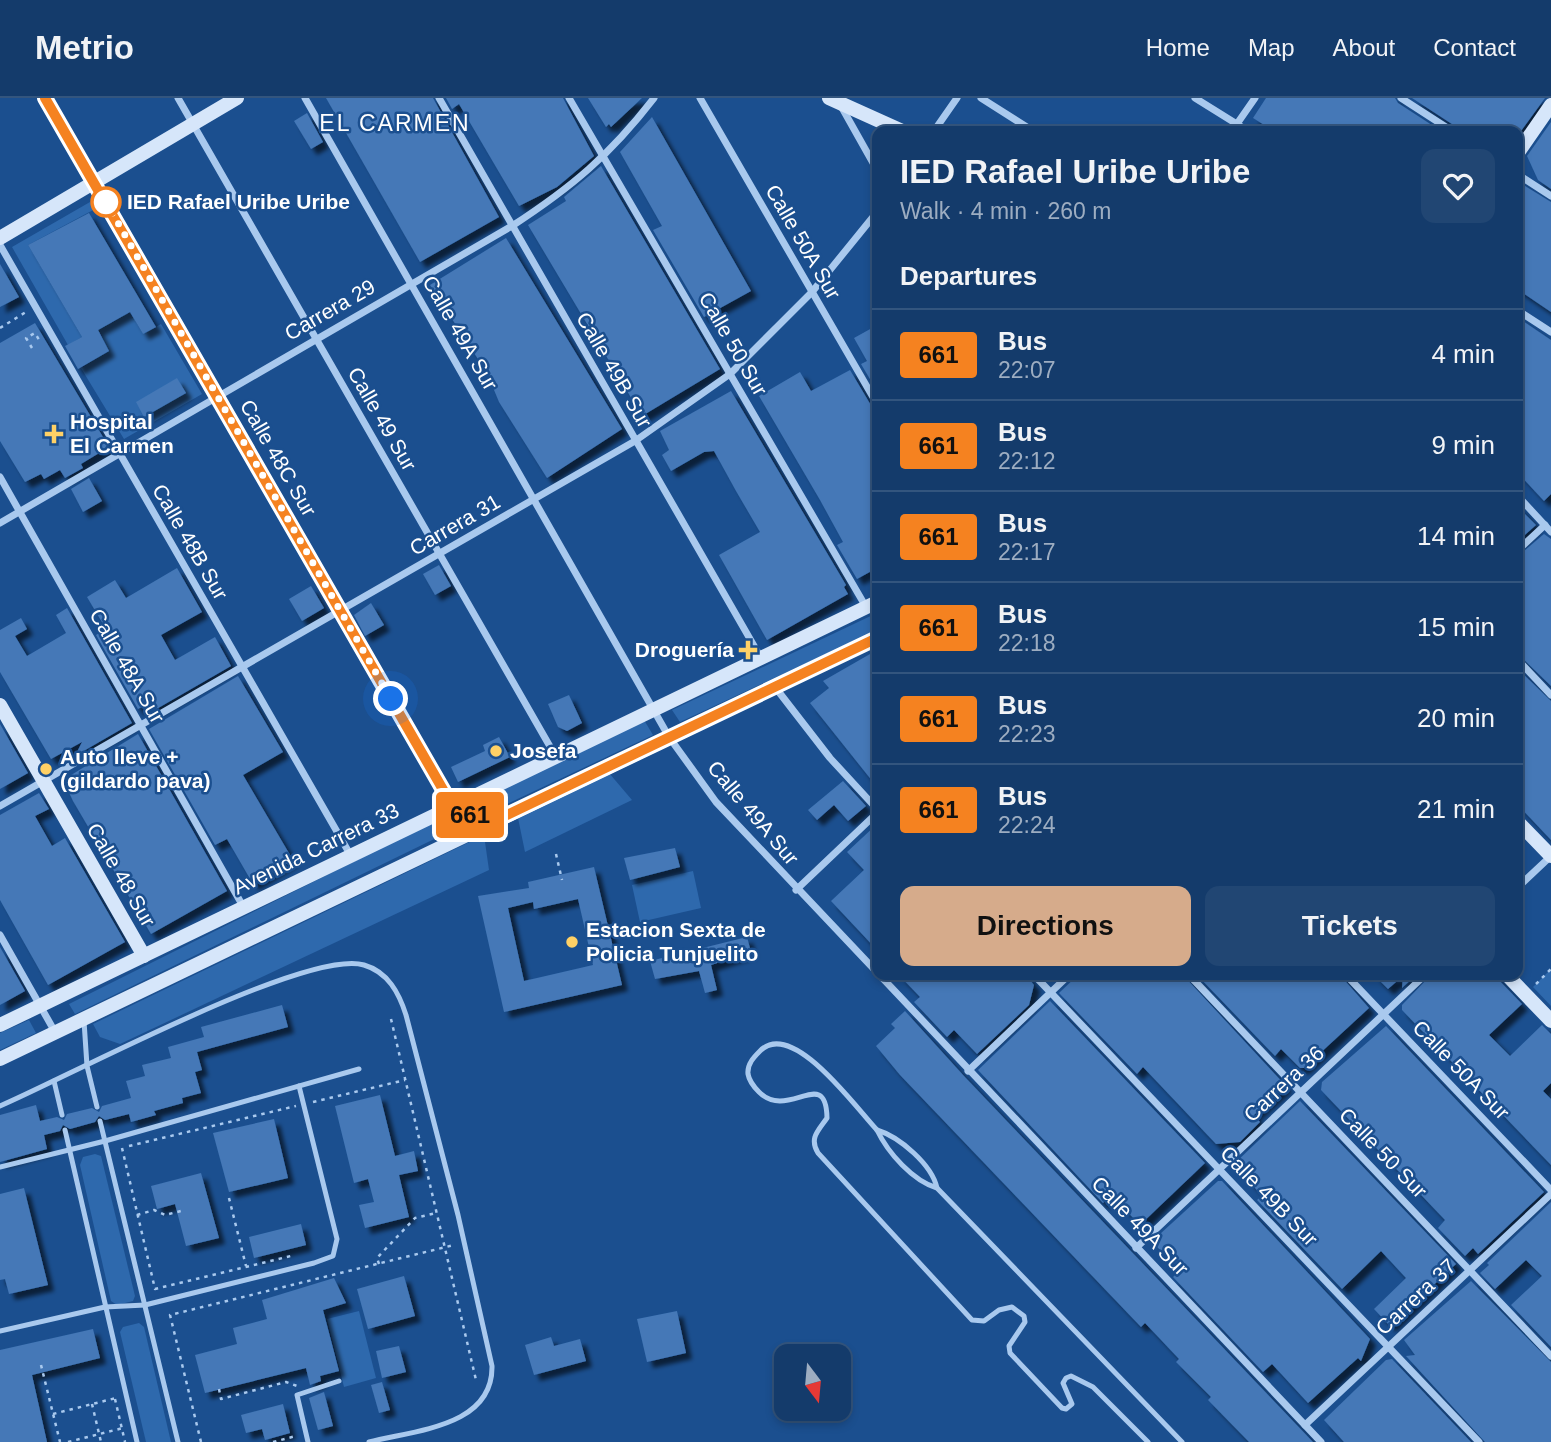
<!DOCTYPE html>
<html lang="en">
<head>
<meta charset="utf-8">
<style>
  body { margin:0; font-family:Helvetica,sans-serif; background:#214673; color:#f1f3f6; height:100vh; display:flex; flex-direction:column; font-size:26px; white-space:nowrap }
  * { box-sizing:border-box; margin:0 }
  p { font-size:23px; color:#9dadc1 }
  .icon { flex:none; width:38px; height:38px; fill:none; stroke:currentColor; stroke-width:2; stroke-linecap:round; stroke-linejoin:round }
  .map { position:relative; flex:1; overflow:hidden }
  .details { position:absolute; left:872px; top:28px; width:651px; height:854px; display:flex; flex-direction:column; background:#143b6b; border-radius:14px; box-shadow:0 4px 10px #0003,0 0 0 2px #33557e }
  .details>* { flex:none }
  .badge { padding:0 14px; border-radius:5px; font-size:24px; line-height:46px }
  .needle { width:46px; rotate:164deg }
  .buttons { position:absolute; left:774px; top:1246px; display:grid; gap:14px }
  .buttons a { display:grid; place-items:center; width:77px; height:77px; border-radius:14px; background:#143b6b; box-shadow:0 4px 10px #0003,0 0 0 2px #33557e; font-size:35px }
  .you { position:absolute; width:35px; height:35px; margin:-18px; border:5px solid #fff; border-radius:50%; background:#1a73e8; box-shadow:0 0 0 10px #1a73e833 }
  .map>.badge { position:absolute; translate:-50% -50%; box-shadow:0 0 0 4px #fff }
  h2 { padding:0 28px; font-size:26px; line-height:63px }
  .round { display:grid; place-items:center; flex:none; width:74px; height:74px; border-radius:14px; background:#214673 }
  .overview { display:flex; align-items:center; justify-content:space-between; height:119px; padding:0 28px }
  h1 { font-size:33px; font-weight:700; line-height:52px }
  .action { display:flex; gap:14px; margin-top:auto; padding:14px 28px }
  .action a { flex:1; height:80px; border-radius:14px; background:#d6ab8b; color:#111; font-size:28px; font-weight:700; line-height:80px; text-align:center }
  .action a+a { background:#214673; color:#f1f3f6 }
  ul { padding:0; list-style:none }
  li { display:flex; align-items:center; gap:21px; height:91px; padding:0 28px; border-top:2px solid #33557e }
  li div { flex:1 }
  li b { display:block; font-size:26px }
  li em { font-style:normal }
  li .badge { min-width:77px; font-weight:700; text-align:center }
  header { display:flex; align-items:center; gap:42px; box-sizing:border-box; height:98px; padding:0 35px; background:#143b6b; border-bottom:2px solid #33557e }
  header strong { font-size:33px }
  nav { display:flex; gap:38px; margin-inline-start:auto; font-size:24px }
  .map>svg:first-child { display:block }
  .green { fill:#2e69ad }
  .building { fill:#4478b7; fill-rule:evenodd; filter:url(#shadow) }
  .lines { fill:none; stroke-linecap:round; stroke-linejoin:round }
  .path { stroke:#a9c9ee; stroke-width:2.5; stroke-dasharray:3.5 5; stroke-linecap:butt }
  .lane { stroke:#a9c9ee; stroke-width:5 }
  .street { stroke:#a9c9ee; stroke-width:7 }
  .secondary { stroke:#d6e6fa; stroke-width:14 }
  .line-casing { stroke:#fff; stroke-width:16 }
  .line { stroke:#f58220; stroke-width:10 }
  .walk { stroke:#fff; stroke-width:7; stroke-dasharray:0 12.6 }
  .stop-dot { fill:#fff; stroke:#f58220; stroke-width:3.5 }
  .poi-dot { fill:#ffd166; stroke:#1b4f8f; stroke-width:2.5 }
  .labels { text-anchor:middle; stroke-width:5; stroke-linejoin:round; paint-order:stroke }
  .stop-label { font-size:21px; font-weight:bold; fill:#fff; stroke:#1b4f8f; text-anchor:start }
  .street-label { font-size:21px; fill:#fff; stroke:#1b4f8f }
  .poi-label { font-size:21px; font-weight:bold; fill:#fff; stroke:#1b4f8f; text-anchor:start }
  .neighbourhood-label { font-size:23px; letter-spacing:2px; fill:#fff; stroke:#1b4f8f }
</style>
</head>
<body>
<header>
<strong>Metrio</strong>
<nav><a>Home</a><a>Map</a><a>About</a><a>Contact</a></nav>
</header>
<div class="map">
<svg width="1551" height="1344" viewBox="0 0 1551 1344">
  <defs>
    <filter id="shadow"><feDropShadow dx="6" dy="6" stdDeviation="2" flood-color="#0009"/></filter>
  </defs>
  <rect width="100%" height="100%" fill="#1b4f8f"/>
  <g class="green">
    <path d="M90 104 95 111 28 147 82 239 68 247 12 149Z"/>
    <path d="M130 214 143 236 161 226 202 296 124 341 81 270 109 253 91 220 113 224Z"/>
    <path d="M877 515V532L680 624 672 612Z"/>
    <path d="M644 622 653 637 490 714 475 705Z"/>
    <path d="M609 675 632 702 525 754 518 720Z"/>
    <path d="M447 717 461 728 75 916 69 906Z"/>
    <path d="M484 737 489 772 120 946 100 939 93 926Z"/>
    <path d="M693 773 701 810 640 824 632 787Z"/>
    <path d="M1551 871V908L1533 889Z"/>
    <path d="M29 922 36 935 0 952V935Z"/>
    <path d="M95 1056 101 1058 135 1198 133 1203 117 1207 111 1203 80 1067 83 1059Z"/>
    <path d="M359 1213 376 1280 344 1289 327 1221Z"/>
    <path d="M139 1225 144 1229 171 1344H146L120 1234 123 1229Z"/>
  </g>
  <g class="building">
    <path d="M326 0H433L499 119 420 164Z"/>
    <path d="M446 0H563L594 58 557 89 519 108 459 6 452 11Z"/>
    <path d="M588 0H642L611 29 609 26 606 29Z"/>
    <path d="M1266 0H1395L1398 5 1441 33H1274L1253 20Z"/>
    <path d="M1412 0H1545L1521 33H1458L1455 28Z"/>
    <path d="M307 15 323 44 311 51 294 23Z"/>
    <path d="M652 19 751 193 704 219 653 132 662 128 620 54Z"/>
    <path d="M1551 24V91L1538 82 1527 58Z"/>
    <path d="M601 68 720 271 642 318 528 127 566 103 564 99Z"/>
    <path d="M1517 83 1551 104V214L1517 191Z"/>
    <path d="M89 115 156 229 143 236 130 214 98 232 109 253 78 271 65 248 82 239 28 147Z"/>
    <path d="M506 140 622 331 547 380 499 304 487 275 430 187Z"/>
    <path d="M0 166 19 199 0 209Z"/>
    <path d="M1517 219 1551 242V396L1544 403 1517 374Z"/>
    <path d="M35 225 109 349 81 366 83 370 65 380 60 372 44 381 41 376 25 384 0 343V245Z"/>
    <path d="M872 230 877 238V293L861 266 867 263 854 240Z"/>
    <path d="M850 272 872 309 877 312V470L857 481 837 447 843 444 820 402 759 298 800 274 811 293Z"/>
    <path d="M177 280 186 295 144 319 136 304Z"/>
    <path d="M731 293 846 487 844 489 848 496 767 542 719 457 760 434 736 393 714 353 704 354 671 373 662 357 669 352 660 333Z"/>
    <path d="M89 380 102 403 83 414 71 391Z"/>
    <path d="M1517 408 1536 427 1517 444Z"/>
    <path d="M1544 436 1551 441V588L1517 555V459Z"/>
    <path d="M439 467 451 488 435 497 423 476Z"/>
    <path d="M177 470 202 514 161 537 175 562 215 539 231 568 153 613 148 605 138 611 96 537 106 531 87 499 115 482 126 500Z"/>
    <path d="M311 488 324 510 302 523 289 501Z"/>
    <path d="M371 505 384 527 365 538 354 517Z"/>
    <path d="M67 510 132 625 75 658 82 644 51 661 0 574V532L21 520 27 531 15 538 27 558 66 535 56 517Z"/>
    <path d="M877 552V689L810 605 829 590 823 583Z"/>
    <path d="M1517 570 1551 603V742L1517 706Z"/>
    <path d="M238 578 283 654 243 677 293 762 253 786 227 741 215 747 149 631Z"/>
    <path d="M569 597 582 625 567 633 558 629 548 606Z"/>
    <path d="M0 626 28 675 0 691Z"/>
    <path d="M138 636 227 793 151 836 73 703 63 682Z"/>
    <path d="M499 639 510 659 458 684 451 669 485 653 483 647Z"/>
    <path d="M843 683 866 708 848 723 834 707 817 722 808 712Z"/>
    <path d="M39 695 49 711 35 718 52 748 65 740 125 844 48 887 0 802V717Z"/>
    <path d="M877 726V852L831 803 864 772 847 754Z"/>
    <path d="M675 750 680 769 630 782 624 760Z"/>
    <path d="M594 769 622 887 504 914 478 798 529 790 528 784ZM578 801 593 867 524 883 508 810 533 804 534 811Z"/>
    <path d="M747 839 751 854 711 867 717 892 705 895 699 873 655 881 650 863Z"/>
    <path d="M0 849 25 893 0 907Z"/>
    <path d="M899 877H1026L1034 887 1029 907 977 956 954 932 947 939 914 904 920 899Z"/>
    <path d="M1078 877H1183L1286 988 1254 1017 1260 1024 1240 1044 1216 1046 1143 969 1137 976 1059 895Z"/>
    <path d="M1197 877H1340L1369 910 1304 970H1300L1281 951 1275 958Z"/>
    <path d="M1374 877H1416L1402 890 1403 878 1388 891Z"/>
    <path d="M1431 877H1494L1522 906 1489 937 1510 958 1542 927 1551 936V985L1543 993 1551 1001V1067L1402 912V907Z"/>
    <path d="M1050 903 1205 1065 1140 1127 1111 1097 1103 1105 978 972Z"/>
    <path d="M282 907 288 929 197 954 202 972 195 974 201 995 182 1000 183 1005 154 1013 156 1017 131 1024 129 1016 105 1022 99 1018 95 1024 70 1031 63 1027 60 1033 44 1037 47 1051 0 1064V1017L36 1007 40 1023 57 1019 64 1022 67 1016 92 1010 99 1014 102 1008 131 1000 126 983 145 978 142 967 171 960 168 949 204 939 201 929Z"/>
    <path d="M905 913 964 978 1313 1344H1249L1208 1302 1211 1299 1176 1264 1179 1261 1145 1225 1141 1229 900 977 876 948 895 930 891 926Z"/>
    <path d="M1386 928 1544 1094 1478 1156 1473 1150 1465 1158 1438 1130 1445 1122 1321 992 1322 984Z"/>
    <path d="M380 997 395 1058 414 1053 418 1073 399 1077 409 1119 365 1130 359 1107 374 1104 368 1081 354 1085 335 1008Z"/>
    <path d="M1300 1003 1456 1166 1390 1228 1374 1211 1406 1180 1381 1153 1342 1191 1257 1102 1262 1098 1234 1066Z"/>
    <path d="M274 1021 288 1080 229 1094 213 1035Z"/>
    <path d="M201 1075 219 1140 186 1148 175 1106 157 1111 151 1088Z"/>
    <path d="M1218 1083H1222L1370 1241 1361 1263 1358 1260 1308 1305 1272 1266 1263 1274 1173 1179 1181 1172 1154 1146 1160 1136Z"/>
    <path d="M24 1090 48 1187 9 1196 5 1181 0 1182V1096Z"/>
    <path d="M1551 1104V1249L1511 1207 1542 1178 1526 1162 1495 1191 1480 1175 1489 1167 1487 1165Z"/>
    <path d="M301 1126 306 1147 254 1160 249 1139Z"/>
    <path d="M404 1178 415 1218 368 1231 357 1191Z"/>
    <path d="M334 1180 346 1205 323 1212 339 1273 320 1278 321 1283 310 1287 306 1270 205 1295 195 1257 237 1246 233 1230 267 1221 262 1202Z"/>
    <path d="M1471 1183 1551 1264V1344H1485L1406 1258 1415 1257 1404 1242Z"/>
    <path d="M677 1213 686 1255 647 1264 637 1221Z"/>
    <path d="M93 1231 100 1260 32 1277 47 1344H0V1252Z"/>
    <path d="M551 1239 554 1248 580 1241 586 1263 534 1277 525 1247Z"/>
    <path d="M399 1248 406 1274 382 1280 376 1253Z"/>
    <path d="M1392 1261 1471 1344H1344L1324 1322 1386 1262Z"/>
    <path d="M382 1284 390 1312 379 1315 371 1287Z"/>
    <path d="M324 1294 333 1328 318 1332 309 1300Z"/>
    <path d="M283 1306 290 1335 265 1342 262 1331 246 1335 241 1317Z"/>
  </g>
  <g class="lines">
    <g class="path">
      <path d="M0 230 26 214"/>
      <path d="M32 250 26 240 35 235 41 245"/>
      <path d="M556 756 562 782"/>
      <path d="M1536 886 1551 871"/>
      <path d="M391 921 476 1282"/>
      <path d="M313 1004 405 982"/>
      <path d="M129 1048 296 1008"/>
      <path d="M122 1050 155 1191 295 1157"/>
      <path d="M229 1100 246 1168"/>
      <path d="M137 1117 154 1112 165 1117 181 1113"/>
      <path d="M379 1166 377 1160 415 1120 436 1115"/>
      <path d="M41 1267 60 1344"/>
      <path d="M219 1291 221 1301 286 1284 297 1288"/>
      <path d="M115 1301 125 1344"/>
      <path d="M92 1306 101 1344"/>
      <path d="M53 1316 116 1300"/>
      <path d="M68 1344 123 1330"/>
      <path d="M201 1344 170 1217 454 1147"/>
      <path d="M273 1344 296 1338"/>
    </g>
    <g class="lane">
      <path d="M84 923 87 968 97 1009"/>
      <path d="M54 983 62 1017"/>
      <path d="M0 1008C66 980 307 850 364 867 388 874 399 895 406 917L458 1117 492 1268C493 1329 415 1332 369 1344"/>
      <path d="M100 1023 178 1344"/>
      <path d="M65 1032 137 1344"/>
      <path d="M877 1032C900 1039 932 1067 937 1090"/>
      <path d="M0 1069 105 1043 359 971"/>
      <path d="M0 1233 105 1209 145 1207 314 1165 333 1158 337 1141 299 988"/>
      <path d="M308 1344 297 1297 339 1283"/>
      <path d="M1148 1344 1093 1289 1071 1278 1066 1280 1063 1285 1072 1306 1066 1311 1062 1310 1010 1255 1009 1248 1025 1224 1024 1218 1012 1209 999 1212 984 1223 972 1222 818 1055C809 1040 818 1033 827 1020 826 967 788 1023 759 994 754 989 749 982 748 976 747 966 754 959 760 953 792 920 856 1010 877 1032 888 1055 913 1083 937 1090L1182 1344"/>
    </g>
    <g class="street">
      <path d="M178 0 556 659"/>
      <path d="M305 0 669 639 716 704 1321 1344"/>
      <path d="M439 0 761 560"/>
      <path d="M569 0 866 509"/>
      <path d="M700 0 877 306"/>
      <path d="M981 0 1033 33"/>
      <path d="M1195 0 1248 33"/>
      <path d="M1401 0 1452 33"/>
      <path d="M841 8 877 72"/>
      <path d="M934 33 957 0"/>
      <path d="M1232 33 1255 0"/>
      <path d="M1517 76 1551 98"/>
      <path d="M0 147 351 758"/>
      <path d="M1517 212 1551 234"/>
      <path d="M0 379 244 810"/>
      <path d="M1517 397 1551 434"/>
      <path d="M0 425 512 128C572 89 610 57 654 0"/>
      <path d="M1517 453 1545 427"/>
      <path d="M1517 561 1551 597"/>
      <path d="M775 589 830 660 877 711"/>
      <path d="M0 708 635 343 730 276 812 194 877 114"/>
      <path d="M1517 790 1551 758"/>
      <path d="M796 792 877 715"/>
      <path d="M0 837 55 934"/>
      <path d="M1034 877 1479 1344"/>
      <path d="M1189 877 1551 1258"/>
      <path d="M1346 877 1551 1092"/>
      <path d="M968 973 1069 877"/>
      <path d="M1136 1150 1425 877"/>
      <path d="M1305 1327 1551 1096"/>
    </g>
    <g class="secondary">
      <path d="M45 0 453 709 488 726"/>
      <path d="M829 0 902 33"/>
      <path d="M1517 56 1551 7"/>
      <path d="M0 140 237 0"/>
      <path d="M0 607 144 858"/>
      <path d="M1517 723 1551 758"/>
      <path d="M1507 877 1551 923"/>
      <path d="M0 927 877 504"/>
      <path d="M0 961 877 540"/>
    </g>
  </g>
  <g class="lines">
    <defs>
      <path id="line" d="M45 0 453 709 488 726 877 540"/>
    </defs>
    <use href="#line" class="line-casing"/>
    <use href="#line" class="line"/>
    <path class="walk" d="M106 104 391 601"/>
  </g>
  <circle class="stop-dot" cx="106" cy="104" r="14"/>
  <g class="poi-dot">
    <path d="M50.5 325.5h7v7h7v7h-7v7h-7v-7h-7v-7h7z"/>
    <path d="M744.5 541.5h7v7h7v7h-7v7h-7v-7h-7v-7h7z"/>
    <circle cx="496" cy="653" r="7"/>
    <circle cx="46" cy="671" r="7"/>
    <circle cx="572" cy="844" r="7"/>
  </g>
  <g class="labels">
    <g class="stop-label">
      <text x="127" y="111">IED Rafael Uribe Uribe</text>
    </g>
    <g class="street-label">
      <text transform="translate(803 144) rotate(60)" y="7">Calle 50A Sur</text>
      <text transform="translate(330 212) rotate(-30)" y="7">Carrera 29</text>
      <text transform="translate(460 235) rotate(60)" y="7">Calle 49A Sur</text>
      <text transform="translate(733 246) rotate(60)" y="7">Calle 50 Sur</text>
      <text transform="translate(614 272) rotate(60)" y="7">Calle 49B Sur</text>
      <text transform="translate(382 321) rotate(60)" y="7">Calle 49 Sur</text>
      <text transform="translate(278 360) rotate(60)" y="7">Calle 48C Sur</text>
      <text transform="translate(455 427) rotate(-30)" y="7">Carrera 31</text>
      <text transform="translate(190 444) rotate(60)" y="7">Calle 48B Sur</text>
      <text transform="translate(127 568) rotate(60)" y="7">Calle 48A Sur</text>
      <text transform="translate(753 715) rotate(50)" y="7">Calle 49A Sur</text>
      <text transform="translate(316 751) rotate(-26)" y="7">Avenida Carrera 33</text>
      <text transform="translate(121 777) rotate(60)" y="7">Calle 48 Sur</text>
      <text transform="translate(1461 972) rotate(46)" y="7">Calle 50A Sur</text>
      <text transform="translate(1284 986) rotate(-43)" y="7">Carrera 36</text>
      <text transform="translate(1383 1055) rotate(46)" y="7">Calle 50 Sur</text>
      <text transform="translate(1269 1098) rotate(46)" y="7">Calle 49B Sur</text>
      <text transform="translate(1140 1128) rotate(46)" y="7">Calle 49A Sur</text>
      <text transform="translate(1416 1199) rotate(-43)" y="7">Carrera 37</text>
    </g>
    <g class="poi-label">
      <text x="70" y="331">Hospital<tspan x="70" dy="24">El Carmen</tspan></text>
      <text x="734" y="559" text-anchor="end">Droguería</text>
      <text x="510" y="660">Josefa</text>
      <text x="60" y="666">Auto lleve +<tspan x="60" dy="24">(gildardo pava)</tspan></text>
      <text x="586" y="839">Estacion Sexta de<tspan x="586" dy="24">Policia Tunjuelito</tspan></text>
    </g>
    <g class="neighbourhood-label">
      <text x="395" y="33">EL CARMEN</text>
    </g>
  </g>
</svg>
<div class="buttons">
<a><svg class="needle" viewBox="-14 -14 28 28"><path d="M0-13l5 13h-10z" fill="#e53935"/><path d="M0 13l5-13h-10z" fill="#9dadc1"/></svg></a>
</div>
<div class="you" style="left:391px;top:601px"></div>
<b class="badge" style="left:470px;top:717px;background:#f58220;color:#111">661</b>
<section class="details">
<div class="overview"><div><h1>IED Rafael Uribe Uribe</h1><p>Walk · 4 min · 260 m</p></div><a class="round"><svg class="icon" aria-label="heart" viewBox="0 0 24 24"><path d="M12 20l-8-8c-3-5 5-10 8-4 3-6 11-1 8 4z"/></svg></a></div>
<h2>Departures</h2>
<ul>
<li><span class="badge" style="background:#f58220;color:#111">661</span><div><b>Bus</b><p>22:07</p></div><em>4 min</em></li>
<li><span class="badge" style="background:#f58220;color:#111">661</span><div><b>Bus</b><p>22:12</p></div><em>9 min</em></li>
<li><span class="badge" style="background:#f58220;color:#111">661</span><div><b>Bus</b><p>22:17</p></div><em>14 min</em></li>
<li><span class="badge" style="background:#f58220;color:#111">661</span><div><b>Bus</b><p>22:18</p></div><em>15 min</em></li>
<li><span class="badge" style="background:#f58220;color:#111">661</span><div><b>Bus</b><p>22:23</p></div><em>20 min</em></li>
<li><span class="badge" style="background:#f58220;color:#111">661</span><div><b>Bus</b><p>22:24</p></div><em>21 min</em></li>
</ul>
<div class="action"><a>Directions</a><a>Tickets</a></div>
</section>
</div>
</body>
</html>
